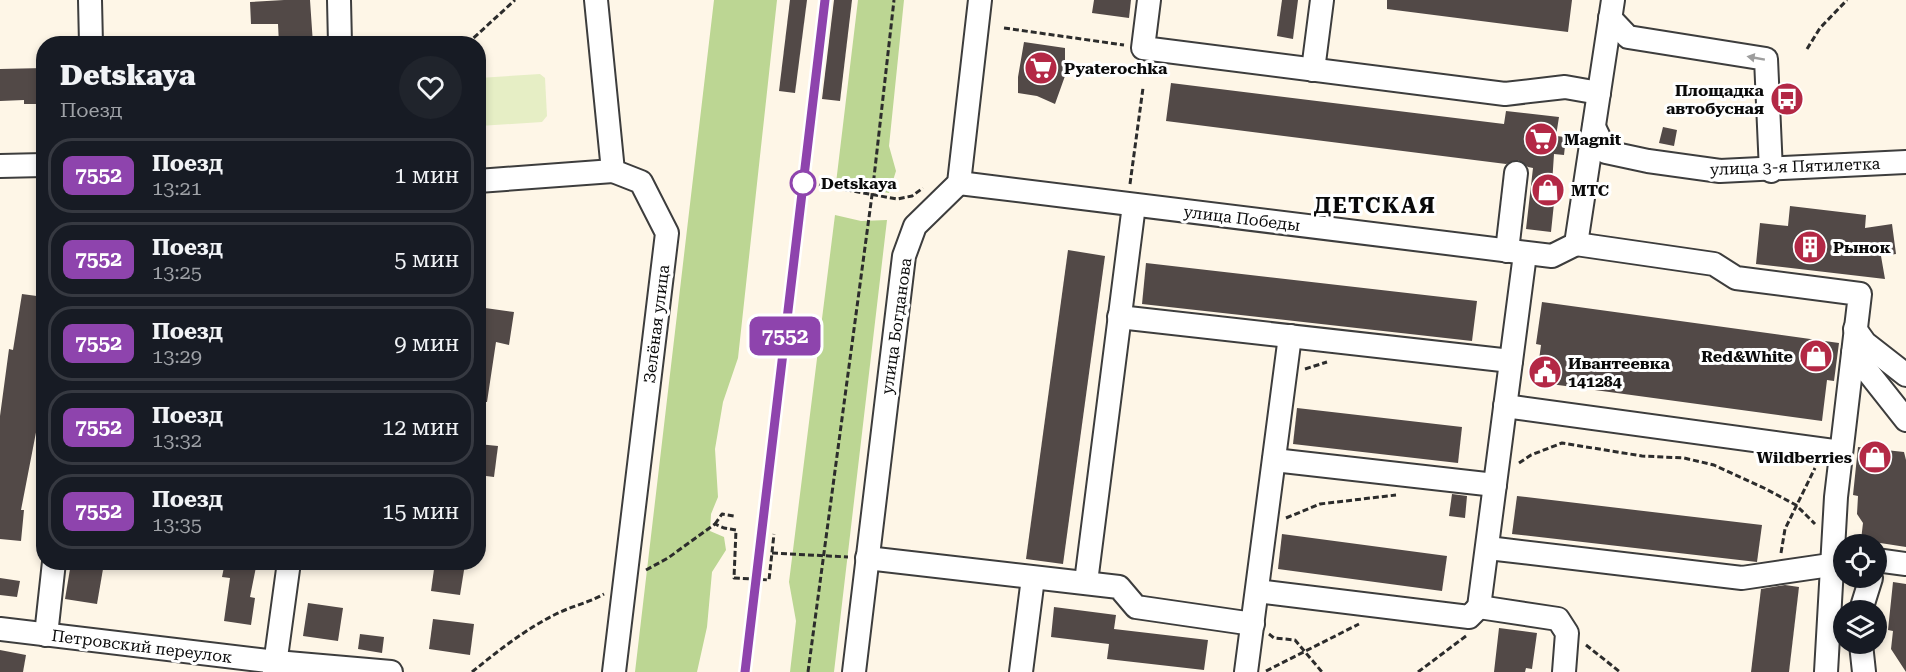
<!DOCTYPE html>
<html lang="ru">
<head>
<meta charset="utf-8">
<style>
  body { margin:0; font-family:"Roboto Serif",serif; background:#20242c; color:#f1f3f6; height:100vh; display:flex; flex-direction:column; font-size:22px; white-space:nowrap }
  * { box-sizing:border-box; margin:0 }
  p { font-size:20px; color:#9ea1a6 }
  .icon { flex:none; width:33px; height:33px; fill:none; stroke:currentColor; stroke-width:2; stroke-linecap:round; stroke-linejoin:round }
  .map { position:relative; flex:1; overflow:hidden }
  .details { position:absolute; left:36px; top:36px; width:450px; height:534px; display:flex; flex-direction:column; background:#171b24; border-radius:24px; box-shadow:0 3px 9px #0003 }
  .details>* { flex:none }
  .badge { padding:0 12px; border-radius:9px; font-size:21px; line-height:39px }
  .tools { position:absolute; left:1833px; top:534px; display:grid; gap:12px }
  .tools a { display:grid; place-items:center; width:54px; height:54px; border-radius:50%; background:#171b24; box-shadow:0 3px 9px #0003; font-size:30px }
  .map>.badge { position:absolute; translate:-50% -50%; box-shadow:0 0 0 3px #fff }
  .round { display:grid; place-items:center; flex:none; width:63px; height:63px; border-radius:32px; background:#20242c }
  .head { display:flex; align-items:center; justify-content:space-between; height:102px; padding:0 24px }
  h1 { font-size:28px; font-weight:800; line-height:45px }
  ul { padding:0; list-style:none }
  li { display:flex; align-items:center; gap:18px; height:75px; margin:0 12px 9px; padding:0 12px; border:3px solid #363941; border-radius:24px }
  li div { flex:1 }
  li b { display:block; font-size:22px }
  li em { font-style:normal }
  li .badge { min-width:66px; font-weight:700; text-align:center }
  .map>svg:first-child { display:block }
  .forest { fill:#bcd693 }
  .pitch { fill:#e6eec5 }
  .building { fill:#524947 }
  .lines { fill:none; stroke-linecap:round; stroke-linejoin:round }
  .minor-casing { stroke:#3d3d3d; stroke-width:26 }
  .path { stroke:#2c2c2c; stroke-width:3; stroke-dasharray:6 3; stroke-linecap:butt }
  .minor { stroke:#fff; stroke-width:22 }
  .rail { stroke:#b32845; stroke-width:4.5 }
  .oneway { fill:#9d9d9d }
  .line-casing { stroke:#fff; stroke-width:14 }
  .line { stroke:#8e44ad; stroke-width:9 }
  .stop-dot { fill:#fff; stroke:#8e44ad; stroke-width:3 }
  .labels { text-anchor:middle; stroke-width:6; stroke-linejoin:round; paint-order:stroke }
  .poi-label { font-size:16px; font-weight:bold; fill:#0a0a0a; stroke:#fff; text-anchor:start }
  .street-label { font-size:16px; fill:#0a0a0a; stroke:#fff }
  .stop-label { font-size:16px; font-weight:bold; fill:#0a0a0a; stroke:#fff; text-anchor:start }
  .district-label { font-size:22px; font-weight:bold; letter-spacing:1.5px; fill:#0a0a0a; stroke:#fff }
</style>
</head>
<body>
<div class="map">
<svg width="1906" height="672" viewBox="0 0 1906 672">
  <rect width="100%" height="100%" fill="#fef6e7"/>
  <g class="forest">
    <path d="M714 0H777L738 358 723 402 715 449 718 497 711 514 710 531 724 537 726 550 712 572 707 627 697 672H635Z"/>
    <path d="M858 0H904L889 146 896 171 889 193 836 183Z"/>
    <path d="M835 215 861 221 887 220 834 672H790L796 621 789 582Z"/>
  </g>
  <path class="pitch" d="M540 74 545 78 547 116 542 122 479 126V78Z"/>
  <g class="building">
    <path d="M284 0H310L313 44H279L278 24H251L250 2Z"/>
    <path d="M790 0H807L795 93 779 91Z"/>
    <path d="M834 0H852L840 101 822 99Z"/>
    <path d="M1094 0H1131L1129 18 1092 13Z"/>
    <path d="M1282 0H1298L1293 39 1277 36Z"/>
    <path d="M1387 0H1572L1568 32 1387 9Z"/>
    <path d="M1024 42 1065 48V76L1055 104 1037 96 1018 93V77Z"/>
    <path d="M44 68V104H24V100L0 101V69Z"/>
    <path d="M1171 83 1504 124 1506 111 1559 117 1556 136 1566 137 1564 155 1554 154 1552 184H1556L1551 232 1526 229 1533 168 1528 167 1518 160 1506 164 1166 121Z"/>
    <path d="M1663 127 1677 130 1674 146 1659 143Z"/>
    <path d="M1790 206 1866 215 1865 228 1892 224 1896 254 1881 256 1885 279 1756 264 1760 223 1788 226Z"/>
    <path d="M1068 250 1105 256 1063 564 1026 559Z"/>
    <path d="M1146 263 1477 301 1472 341 1142 304Z"/>
    <path d="M22 294 44 297V391L21 510H24L21 541 0 539V416L9 349 13 350Z"/>
    <path d="M1542 302 1839 343 1834 381 1827 380 1822 421 1536 382 1541 345 1536 344Z"/>
    <path d="M478 307 514 312 509 345 496 342 487 402H478Z"/>
    <path d="M1297 408 1462 427 1458 463 1293 444Z"/>
    <path d="M478 444 498 446 494 477 478 475Z"/>
    <path d="M1858 447 1904 452 1906 460V547L1861 540 1863 523 1857 514 1858 496 1853 495Z"/>
    <path d="M1452 494 1467 496 1465 518 1449 516Z"/>
    <path d="M1517 496 1762 525 1757 562 1512 534Z"/>
    <path d="M1282 534 1447 556 1442 591 1278 569Z"/>
    <path d="M225 562H257L250 597 255 598 251 625 224 621 230 578 222 577Z"/>
    <path d="M435 562 465 564 460 595 431 591Z"/>
    <path d="M71 563 103 569 97 604 65 599Z"/>
    <path d="M0 578 20 581 17 597 0 595Z"/>
    <path d="M1893 582 1906 584V672L1891 649 1893 631 1888 630Z"/>
    <path d="M1785 585 1799 587 1789 672H1751L1761 589Z"/>
    <path d="M308 603 343 608 338 641 303 636Z"/>
    <path d="M1054 607 1116 615 1114 629 1208 640 1204 670 1107 659 1109 644 1051 637Z"/>
    <path d="M433 619 474 624 470 655 429 649Z"/>
    <path d="M1499 628 1537 633 1532 669 1526 668 1525 672H1494Z"/>
    <path d="M360 634 384 637 382 653 358 649Z"/>
    <path d="M0 650 26 655 23 672H0Z"/>
  </g>
  <g class="lines">
    <defs>
      <g id="minor">
        <path d="M90 0 91 44"/>
        <path d="M339 0 340 44"/>
        <path d="M596 0 613 171 641 182 667 233 614 672"/>
        <path d="M1149 0 1143 48 1505 94 1565 87 1599 93"/>
        <path d="M1610 18 1628 37 1766 59 1771 171"/>
        <path d="M1313 70 1322 0"/>
        <path d="M1594 127 1606 152 1648 161 1720 171 1906 162"/>
        <path d="M0 166 44 165"/>
        <path d="M478 181 613 171"/>
        <path d="M959 183 1552 256 1576 244 1613 0"/>
        <path d="M1576 244 1714 264 1736 278 1860 294 1836 497 1826 672"/>
        <path d="M1507 251 1516 173"/>
        <path d="M1119 317 1511 361"/>
        <path d="M1855 329 1865 343 1906 375"/>
        <path d="M1853 353 1906 420"/>
        <path d="M1505 406 1841 452"/>
        <path d="M1274 460 1495 485"/>
        <path d="M1488 548 1742 578 1830 565"/>
        <path d="M867 558 1119 587 1136 607 1253 624"/>
        <path d="M1876 560 1906 564"/>
        <path d="M1086 582 1134 205"/>
        <path d="M1257 591 1469 617 1479 607"/>
        <path d="M1479 607 1525 254"/>
        <path d="M1479 607 1558 619 1567 633 1564 672"/>
        <path d="M1861 610 1871 578"/>
        <path d="M0 629 276 662 391 672"/>
        <path d="M46 635 54 562"/>
        <path d="M1861 644 1864 672"/>
        <path d="M274 672 289 562"/>
        <path d="M854 672 904 256 915 226 959 183 980 0"/>
        <path d="M1021 672 1033 578"/>
        <path d="M1246 672 1290 336"/>
      </g>
    </defs>
    <use href="#minor" class="minor-casing"/>
    <g class="path">
      <path d="M1004 28 1124 45"/>
      <path d="M467 44 515 0"/>
      <path d="M1807 49 1820 28 1847 0"/>
      <path d="M1130 184 1143 88"/>
      <path d="M819 185 897 199 912 196 923 188"/>
      <path d="M1305 369 1327 362"/>
      <path d="M1519 463 1531 455 1562 443 1642 456 1684 458 1714 465 1764 488 1796 505 1815 524"/>
      <path d="M1286 518 1320 504 1396 495"/>
      <path d="M715 524 722 514 734 516"/>
      <path d="M772 553 848 557"/>
      <path d="M1781 553 1785 529 1815 468"/>
      <path d="M646 570 668 558 715 524 724 528 736 530 734 578 769 580 774 534"/>
      <path d="M1269 634 1274 638 1295 640 1322 672"/>
      <path d="M1586 645 1620 672"/>
      <path d="M1266 671 1359 624"/>
      <path d="M472 672C499 650 526 629 556 614 572 606 588 603 604 594"/>
      <path d="M808 672 872 195 894 0"/>
      <path d="M1418 672 1466 636"/>
    </g>
    <use href="#minor" class="minor"/>
    <path class="rail" d="M745 672 825 0"/>
  </g>
  <defs><path id="oneway-solid" d="M-6-.8H1V-3.2L6.5 0L1 3.2V.8H-6Z" transform="scale(1.5)"/></defs>
  <use class="oneway" href="#oneway-solid" transform="translate(1756 58) rotate(-170)"/>
  <g class="lines">
    <defs>
      <path id="line" d="M745 672 825 0"/>
    </defs>
    <use href="#line" class="line-casing"/>
    <use href="#line" class="line"/>
  </g>
  <defs>
    <symbol id="supermarket-disc" viewBox="-11 -11 22 22"><circle r="9.5" fill="#b32845" stroke="#fff"/><path d="M-6-5.5h2.5l.6 2H6L4.5 2H-2.5L-4.4-4H-6ZM-1.5 3.2a1.3 1.3 0 1 0 .1 0ZM3 3.2a1.3 1.3 0 1 0 .1 0Z" fill="#fff"/></symbol>
    <symbol id="bus-disc" viewBox="-11 -11 22 22"><circle r="9.5" fill="#b32845" stroke="#fff"/><path d="M-5-6H5V4H4V6H2V4H-2V6H-4V4H-5ZM-3.5-4V0h7V-4ZM-3.5 1.2v1.5H-2V1.2ZM2 1.2v1.5H3.5V1.2Z" fill="#fff"/></symbol>
    <symbol id="shop-disc" viewBox="-11 -11 22 22"><circle r="9.5" fill="#b32845" stroke="#fff"/><path d="M-5-2.5h2.3a2.7 3.5 0 0 1 5.4 0H5L5.5 6h-11ZM-1.5-2.5h3a1.5 2.3 0 0 0-3 0Z" fill="#fff"/></symbol>
    <symbol id="building-disc" viewBox="-11 -11 22 22"><circle r="9.5" fill="#b32845" stroke="#fff"/><path d="M-4-6H4V6H1V3H-1V6H-4ZM-2.5-4.3h1.7v1.8h-1.7ZM.8-4.3h1.7v1.8H.8ZM-2.5-1h1.7V.8h-1.7ZM.8-1h1.7V.8H.8Z" fill="#fff"/></symbol>
    <symbol id="civic-disc" viewBox="-11 -11 22 22"><circle r="9.5" fill="#b32845" stroke="#fff"/><path d="M-.6-6.5H3V-4.5H.6V-3L4-1V1h2V6H-6V1h2V-1L-.6-3ZM-1.2 2.5V6h2.4V2.5Z" fill="#fff"/></symbol>
  </defs>
  <g fill-rule="evenodd">
    <use href="#supermarket-disc" x="1022" y="49" width="38" height="38"/>
    <use href="#bus-disc" x="1768" y="80" width="38" height="38"/>
    <use href="#supermarket-disc" x="1522" y="120" width="38" height="38"/>
    <use href="#shop-disc" x="1529" y="171" width="38" height="38"/>
    <use href="#building-disc" x="1791" y="228" width="38" height="38"/>
    <use href="#shop-disc" x="1797" y="337" width="38" height="38"/>
    <use href="#civic-disc" x="1526" y="353" width="38" height="38"/>
    <use href="#shop-disc" x="1856" y="438" width="38" height="38"/>
  </g>
  <circle class="stop-dot" cx="803" cy="183" r="12"/>
  <g class="labels">
    <g class="poi-label">
      <text x="1064" y="74">Pyaterochka</text>
      <text x="1764" y="96" text-anchor="end">Площадка<tspan x="1764" dy="18">автобусная</tspan></text>
      <text x="1564" y="145">Magnit</text>
      <text x="1571" y="196">МТС</text>
      <text x="1833" y="253">Рынок</text>
      <text x="1793" y="362" text-anchor="end">Red&amp;White</text>
      <text x="1568" y="369">Ивантеевка<tspan x="1568" dy="18">141284</tspan></text>
      <text x="1852" y="463" text-anchor="end">Wildberries</text>
    </g>
    <g class="street-label">
      <text transform="translate(1795 166) rotate(-2)" y="6">улица 3-я Пятилетка</text>
      <text transform="translate(1242 218) rotate(7)" y="6">улица Победы</text>
      <text transform="translate(656 324) rotate(-83)" y="6">Зелёная улица</text>
      <text transform="translate(896 326) rotate(-82)" y="6">улица Богданова</text>
      <text transform="translate(142 646) rotate(7)" y="6">Петровский переулок</text>
    </g>
    <g class="stop-label">
      <text x="821" y="189">Detskaya</text>
    </g>
    <g class="district-label">
      <text x="1375" y="213">ДЕТСКАЯ</text>
    </g>
  </g>
</svg>
<div class="tools">
<a><svg class="icon" aria-label="locate" viewBox="0 0 24 24"><circle cx="12" cy="12" r="6"/><path d="M12 2v4M12 18v4M2 12h4M18 12h4"/></svg></a>
<a><svg class="icon" aria-label="layers" viewBox="0 0 24 24"><path d="M12 4l9 5-9 5-9-5zM3 14l9 5 9-5"/></svg></a>
</div>
<b class="badge" style="left:785px;top:336px;background:#8e44ad;color:#fff">7552</b>
<section class="details">
<div class="head"><div><h1>Detskaya</h1><p>Поезд</p></div><a class="round"><svg class="icon" aria-label="heart" viewBox="0 0 24 24"><path d="M12 20l-8-8c-3-5 5-10 8-4 3-6 11-1 8 4z"/></svg></a></div>
<ul>
<li><span class="badge" style="background:#8e44ad;color:#fff">7552</span><div><b>Поезд</b><p>13:21</p></div><em>1 мин</em></li>
<li><span class="badge" style="background:#8e44ad;color:#fff">7552</span><div><b>Поезд</b><p>13:25</p></div><em>5 мин</em></li>
<li><span class="badge" style="background:#8e44ad;color:#fff">7552</span><div><b>Поезд</b><p>13:29</p></div><em>9 мин</em></li>
<li><span class="badge" style="background:#8e44ad;color:#fff">7552</span><div><b>Поезд</b><p>13:32</p></div><em>12 мин</em></li>
<li><span class="badge" style="background:#8e44ad;color:#fff">7552</span><div><b>Поезд</b><p>13:35</p></div><em>15 мин</em></li>
</ul>
</section>
</div>
</body>
</html>
